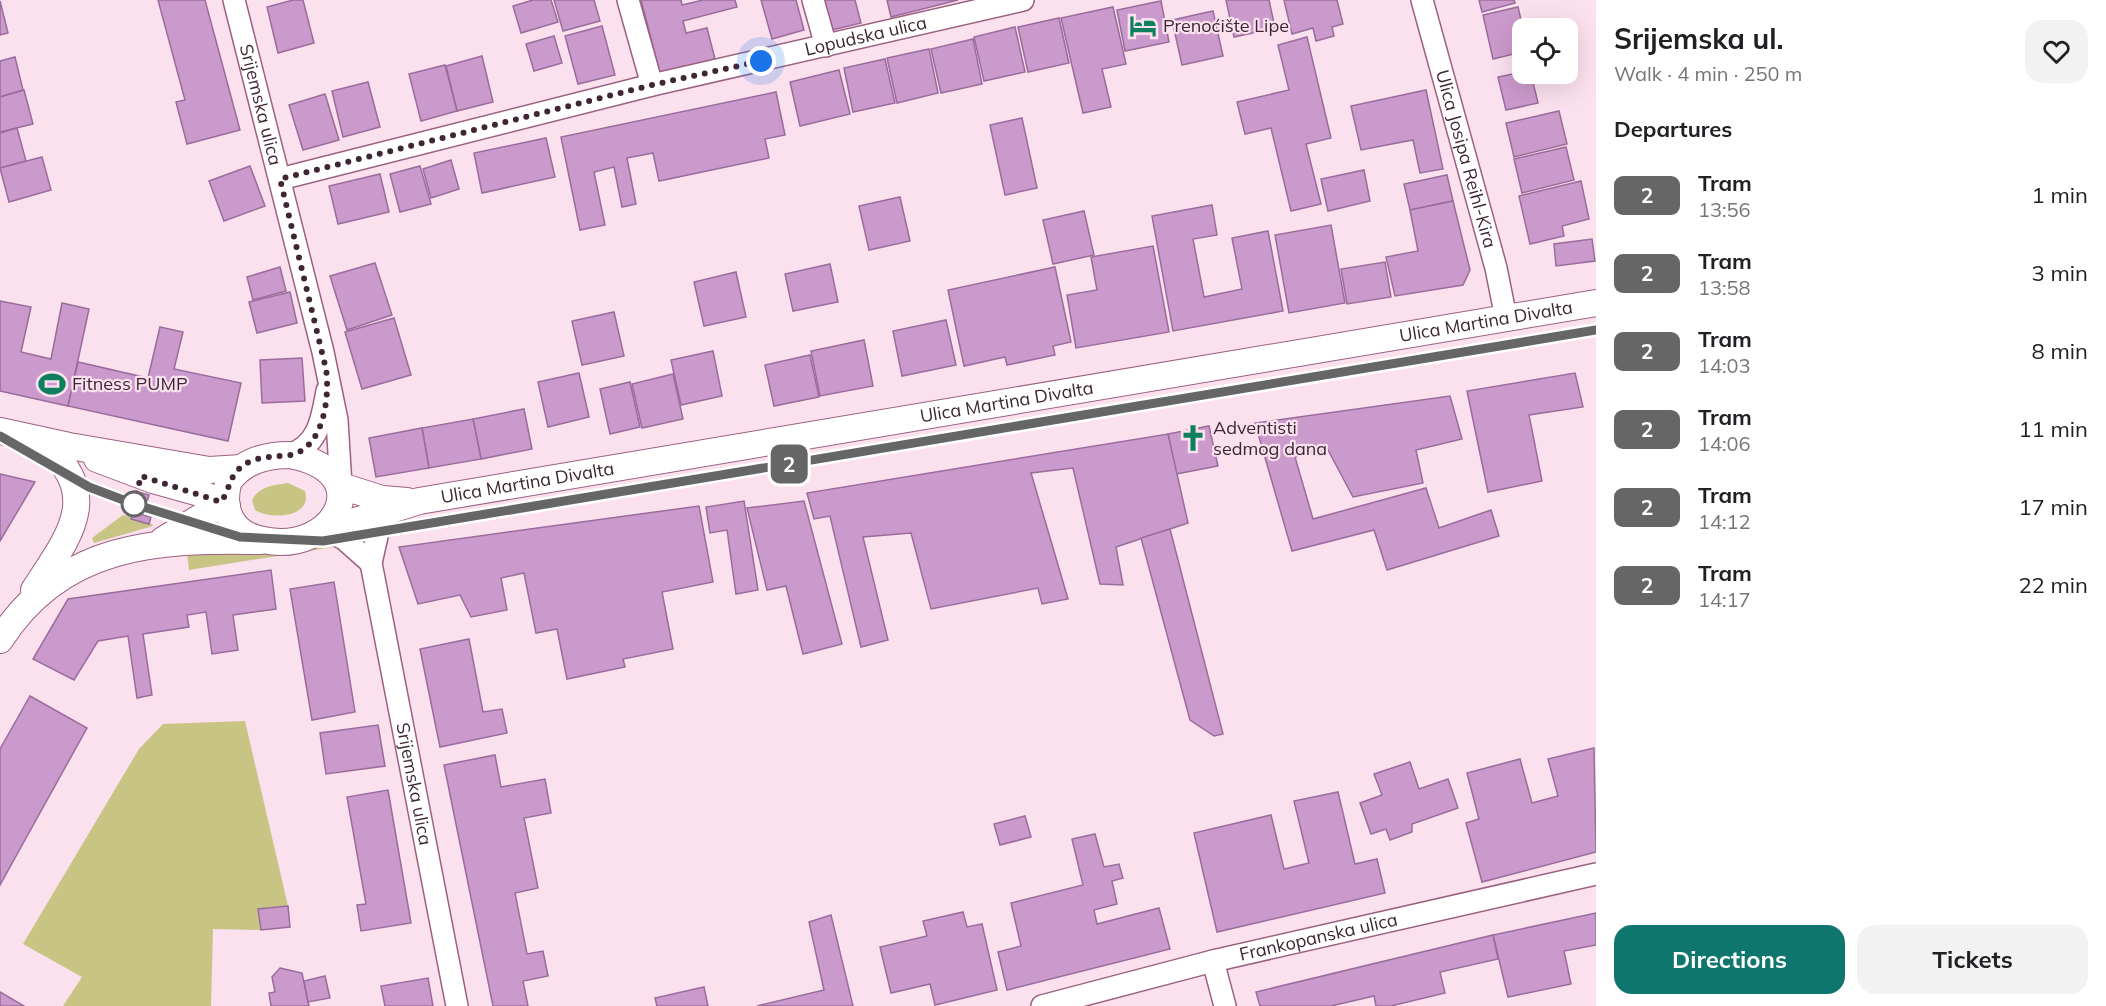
<!DOCTYPE html>
<html lang="en">
<head>
<meta charset="utf-8">
<style>
  body { margin:0; font-family:Mulish,sans-serif; background:#f2f2f2; color:#202124; height:100vh; display:flex; flex-direction:column; font-size:22px; white-space:nowrap }
  * { box-sizing:border-box; margin:0 }
  p { font-size:20px; color:#757577 }
  .icon { flex:none; width:33px; height:33px; fill:none; stroke:currentColor; stroke-width:2; stroke-linecap:round; stroke-linejoin:round }
  .map { position:relative; flex:1; overflow:hidden }
  .side { display:flex; flex-direction:column; background:#fff; width:510px }
  .side>* { flex:none }
  .badge { padding:0 12px; border-radius:9px; font-size:21px; line-height:39px }
  .tools { position:absolute; left:1512px; top:18px; display:grid; gap:12px }
  .tools a { display:grid; place-items:center; width:66px; height:66px; border-radius:12px; background:#fff; box-shadow:0 6px 24px #0002; font-size:30px }
  .you { position:absolute; width:30px; height:30px; margin:-15px; border:4px solid #fff; border-radius:50%; background:#1a73e8; box-shadow:0 0 0 9px #1a73e833 }
  .map>.badge { position:absolute; translate:-50% -50%; box-shadow:0 0 0 3px #fff }
  h2 { padding:0 18px; font-size:22px; line-height:54px }
  .round { display:grid; place-items:center; flex:none; width:63px; height:63px; border-radius:18px; background:#f2f2f2 }
  .overview { display:flex; align-items:center; justify-content:space-between; height:102px; padding:0 18px }
  h1 { font-size:28px; font-weight:700; line-height:45px }
  .button { display:flex; gap:12px; margin-top:auto; padding:12px 18px }
  .button a { flex:1; height:69px; border-radius:18px; background:#0f766e; color:#fff; font-size:24px; font-weight:700; line-height:69px; text-align:center }
  .button a+a { background:#f2f2f2; color:#202124 }
  ul { padding:0; list-style:none }
  li { display:flex; align-items:center; gap:18px; height:78px; padding:0 18px }
  li div { flex:1 }
  li b { display:block; font-size:22px }
  li em { font-style:normal }
  li .badge { min-width:66px; font-weight:700; text-align:center }
  main { display:flex; flex:1; min-height:0 }
  .map>svg:first-child { display:block }
  .green { fill:#c7c484 }
  .building { fill:#cb9acc; stroke:#9a6c9b; stroke-width:1.5 }
  .lines { fill:none; stroke-linecap:round; stroke-linejoin:round }
  .minor-casing { stroke:#9c6182; stroke-width:24 }
  .tertiary-casing { stroke:#9c6182; stroke-width:28 }
  .minor { stroke:#fff; stroke-width:21 }
  .tertiary { stroke:#fff; stroke-width:26 }
  .tram { stroke:#735967; stroke-width:1.5 }
  .line-casing { stroke:#fff; stroke-width:14 }
  .line { stroke:#666; stroke-width:9 }
  .walk { stroke:#3f2634; stroke-width:6; stroke-dasharray:0 10.8 }
  .stop-dot { fill:#fff; stroke:#666; stroke-width:3 }
  .labels { text-anchor:middle; stroke-width:4.5; stroke-linejoin:round; paint-order:stroke }
  .poi-label { font-size:18px; fill:#3f2634; stroke:#fbe0ee; text-anchor:start }
  .street-label { font-size:18px; fill:#3f2634; stroke:#fbe0ee }
</style>
</head>
<body>
<main>
<div class="map">
<svg width="1596" height="1006" viewBox="0 0 1596 1006">
  <rect width="100%" height="100%" fill="#fbe0ee"/>
  <g class="green">
    <path d="M288 483 305 491C313 518 270 520 255 510L252 500C259 486 274 485 288 483Z"/>
    <path d="M123 515 152 524 153 526 94 543 92 538Z"/>
    <path d="M333 544 334 547 189 570 187 552Z"/>
    <path d="M245 721 288 906 290 927 261 930 213 929 211 1006H63L82 977 23 944 139 749 163 724Z"/>
  </g>
  <g class="building">
    <path d="M158 0H205L240 130 187 144 176 102 185 100Z"/>
    <path d="M293 0H303L314 43 278 53 267 7Z"/>
    <path d="M533 0H551L558 22 521 33 513 6Z"/>
    <path d="M554 0H594L600 21 563 31Z"/>
    <path d="M641 0H681L682 5 703 0H735L737 7 683 21 686 33 707 28 715 59 660 73Z"/>
    <path d="M761 0H796L804 30 772 39Z"/>
    <path d="M824 0H855L861 23 832 30Z"/>
    <path d="M887 0H958L891 17Z"/>
    <path d="M1226 0H1269L1275 28 1234 37Z"/>
    <path d="M1284 0H1337L1343 24 1332 27 1334 36 1316 41 1313 28 1292 34Z"/>
    <path d="M1479 0H1514L1515 3 1482 12Z"/>
    <path d="M0 1 8 33 0 35Z"/>
    <path d="M1161 1 1169 42 1125 51 1117 10Z"/>
    <path d="M1113 7 1126 64 1102 69 1111 107 1083 113 1061 18Z"/>
    <path d="M1518 7 1523 28 1522 52 1493 59 1483 15Z"/>
    <path d="M1213 11 1223 56 1182 65 1172 20Z"/>
    <path d="M1059 18 1069 63 1028 72 1018 27Z"/>
    <path d="M602 26 615 75 578 84 565 36Z"/>
    <path d="M1015 27 1025 72 984 81 974 37Z"/>
    <path d="M554 36 562 63 534 71 526 44Z"/>
    <path d="M1307 37 1331 138 1306 144 1321 204 1291 211 1271 128 1245 134 1237 102 1289 90 1278 45Z"/>
    <path d="M973 39 982 84 941 93 931 49Z"/>
    <path d="M929 49 938 93 897 103 887 58Z"/>
    <path d="M482 56 493 102 457 111 446 66Z"/>
    <path d="M15 57 23 90 0 97V61Z"/>
    <path d="M885 59 895 103 853 112 844 68Z"/>
    <path d="M445 65 457 111 421 121 409 74Z"/>
    <path d="M839 70 850 114 800 126 790 82Z"/>
    <path d="M1522 72 1531 74 1538 103 1506 110 1498 77Z"/>
    <path d="M368 82 380 127 343 137 332 91Z"/>
    <path d="M24 90 33 124 0 132V97Z"/>
    <path d="M1426 90 1443 169 1420 173 1413 140 1361 150 1351 106Z"/>
    <path d="M776 92 785 135 765 139 769 158 659 181 653 153 627 158 636 204 622 207 614 167 594 172 605 225 580 230 561 137Z"/>
    <path d="M325 94 339 140 303 150 289 105Z"/>
    <path d="M1559 111 1567 144 1514 157 1506 123Z"/>
    <path d="M1022 118 1037 188 1005 195 990 125Z"/>
    <path d="M17 128 26 161 0 168V133Z"/>
    <path d="M546 138 555 177 482 193 474 153Z"/>
    <path d="M1566 147 1574 180 1522 193 1514 159Z"/>
    <path d="M42 157 51 190 9 202 0 168Z"/>
    <path d="M451 160 459 189 431 198 423 169Z"/>
    <path d="M250 166 265 206 224 221 209 181Z"/>
    <path d="M420 166 431 204 400 212 390 174Z"/>
    <path d="M1364 170 1370 201 1328 211 1321 179Z"/>
    <path d="M380 174 389 212 338 224 329 186Z"/>
    <path d="M1447 175 1453 201 1410 210 1404 184Z"/>
    <path d="M1581 181 1589 219 1562 226 1564 236 1530 244 1519 196Z"/>
    <path d="M900 197 910 241 869 250 859 206Z"/>
    <path d="M1453 201 1470 270 1463 285 1395 296 1386 257 1418 251 1410 210Z"/>
    <path d="M1212 205 1217 235 1193 239 1204 297 1242 289 1232 238 1268 231 1283 311 1173 331 1152 216Z"/>
    <path d="M1084 211 1094 255 1053 264 1043 220Z"/>
    <path d="M1331 225 1345 303 1289 313 1275 235Z"/>
    <path d="M1592 239 1595 261 1556 266 1554 244Z"/>
    <path d="M1153 246 1169 332 1076 348 1067 295 1097 290 1091 257Z"/>
    <path d="M1385 262 1391 297 1347 304 1341 269Z"/>
    <path d="M375 263 392 315 347 330 330 276Z"/>
    <path d="M830 264 838 302 793 311 785 274Z"/>
    <path d="M280 267 286 291 253 300 247 277Z"/>
    <path d="M1055 267 1071 342 1053 346 1055 355 1007 365 1005 357 964 366 948 290Z"/>
    <path d="M736 272 746 317 704 326 694 282Z"/>
    <path d="M290 292 297 323 257 333 249 302Z"/>
    <path d="M0 301 31 307 21 352 51 359 62 303 89 309 68 406 0 391Z"/>
    <path d="M614 312 624 356 582 365 572 321Z"/>
    <path d="M394 318 411 375 362 389 345 332Z"/>
    <path d="M946 320 956 365 902 376 893 331Z"/>
    <path d="M160 327 183 332 174 369 241 383 228 441 68 406 78 362 148 378Z"/>
    <path d="M864 340 873 386 820 396 811 351Z"/>
    <path d="M713 351 722 396 681 405 671 360Z"/>
    <path d="M810 355 819 397 774 406 765 365Z"/>
    <path d="M302 358 305 401 262 403 260 360Z"/>
    <path d="M579 373 589 417 548 427 538 382Z"/>
    <path d="M1575 373 1583 407 1529 415 1542 481 1488 492 1467 391Z"/>
    <path d="M673 374 683 419 642 428 632 384Z"/>
    <path d="M630 382 640 427 610 434 600 389Z"/>
    <path d="M1450 396 1462 439 1416 450 1423 483 1353 497 1328 450 1295 457 1313 519 1426 488 1439 528 1491 510 1499 536 1387 570 1374 530 1292 551 1255 423Z"/>
    <path d="M524 409 532 449 481 459 473 419Z"/>
    <path d="M473 419 481 459 429 468 422 428Z"/>
    <path d="M1209 426 1218 466 1176 474 1168 434Z"/>
    <path d="M422 428 429 468 376 477 369 438Z"/>
    <path d="M1168 434 1188 523 1116 547 1123 585 1100 584 1073 468 1031 473 1068 599 1042 604 1038 588 931 609 911 533 863 537 888 640 861 647 830 516 814 519 807 493Z"/>
    <path d="M0 474 35 482 0 541Z"/>
    <path d="M134 491 149 495 147 502 132 497Z"/>
    <path d="M744 501 758 590 736 594 727 530 710 533 706 507Z"/>
    <path d="M804 501 842 644 803 654 786 586 767 590 747 508Z"/>
    <path d="M699 506 713 582 662 592 673 649 623 659 625 667 567 679 557 629 536 633 524 573 501 578 507 610 471 617 460 595 418 604 399 547Z"/>
    <path d="M133 512 151 517 149 524 131 519Z"/>
    <path d="M1170 529 1223 734 1214 736 1190 720 1141 538Z"/>
    <path d="M271 570 276 609 233 615 238 650 212 654 206 612 187 615 189 627 143 634 152 695 137 698 128 636 98 641 74 680 33 659 68 599Z"/>
    <path d="M334 582 355 712 312 720 290 589Z"/>
    <path d="M469 639 483 712 502 709 507 733 440 747 420 649Z"/>
    <path d="M30 696 87 728 0 885V749Z"/>
    <path d="M378 725 385 766 326 774 320 733Z"/>
    <path d="M1594 748 1596 852 1482 882 1466 823 1479 819 1467 773 1520 759 1532 803 1558 796 1548 759Z"/>
    <path d="M495 755 501 787 545 779 551 813 524 818 538 888 515 893 527 954 543 951 548 976 523 981 528 1006H493L444 765Z"/>
    <path d="M1410 762 1419 789 1448 779 1458 808 1412 824V832L1390 840 1386 829 1371 834 1360 803 1382 795 1374 774Z"/>
    <path d="M388 790 411 923 361 931 357 905 366 904 347 797Z"/>
    <path d="M1338 792 1355 864 1377 859 1385 893 1217 932 1194 833 1271 815 1284 869 1309 863 1294 801Z"/>
    <path d="M1025 816 1031 837 1000 845 994 824Z"/>
    <path d="M1095 834 1104 867 1119 864 1123 878 1112 881 1117 904 1094 910 1097 924 1159 908 1170 949 1007 990 998 952 1021 946 1011 903 1083 885 1072 839Z"/>
    <path d="M288 906 290 927 261 930 258 909Z"/>
    <path d="M963 912 967 927 982 924 997 990 935 1005 930 984 891 993 880 947 927 936 923 921Z"/>
    <path d="M1596 913V945L1564 951 1571 984 1508 997 1493 935Z"/>
    <path d="M831 915 853 1006H757L824 990 809 922Z"/>
    <path d="M1493 935 1498 959 1440 972 1445 993 1391 1006H1376L1374 996 1331 1006H1260L1256 992Z"/>
    <path d="M280 968 302 973 309 1006H271L269 993 275 992 272 977Z"/>
    <path d="M325 976 330 998 308 1002 304 981Z"/>
    <path d="M428 978 433 1006H385L381 986Z"/>
    <path d="M704 987 708 1006H657L655 998Z"/>
    <path d="M0 992 24 1006H0Z"/>
  </g>
  <g class="lines">
    <defs>
      <g id="minor">
        <path id="s1" d="M234 0 323 352 337 420 341 486"/>
        <path d="M628 0 652 85"/>
        <path d="M813 0 826 46"/>
        <path id="s2" d="M1422 0 1496 268 1506 318"/>
        <path id="s3" d="M280 179 652 85 1023 0"/>
        <path d="M289 455C319 445 322 418 327 391"/>
        <path d="M326 530 344 539 371 563 378 532 393 509"/>
        <path id="s4" d="M371 563 457 1006"/>
        <path d="M1213 961 1225 1006"/>
        <path id="s5" d="M1042 1006 1213 961 1596 874"/>
      </g>
      <g id="tertiary">
        <path d="M0 431 69 446 209 470 242 468"/>
        <path d="M289 455C381 471 335 556 263 540 253 538 241 533 235 525 225 513 224 495 229 481 243 461 266 455 289 455Z"/>
        <path d="M97 459 153 480 203 494 227 506"/>
        <path d="M341 486 382 499 407 501"/>
        <path id="s6" d="M314 534 419 501 1596 303"/>
        <path d="M163 540 214 509 226 495"/>
        <path d="M34 590C72 532 103 495 41 440"/>
        <path d="M0 640C61 544 156 539 260 541"/>
      </g>
    </defs>
    <use href="#minor" class="minor-casing"/>
    <use href="#tertiary" class="tertiary-casing"/>
    <use href="#minor" class="minor"/>
    <use href="#tertiary" class="tertiary"/>
    <path class="tram" d="M0 436 89 487 134 504 240 537 323 541 1596 330"/>
  </g>
  <g class="lines">
    <defs>
      <path id="line" d="M0 436 89 487 134 504 240 537 323 541 1596 330"/>
    </defs>
    <use href="#line" class="line-casing"/>
    <use href="#line" class="line"/>
    <path class="walk" d="M134 504 141 476 221 502C232 486 228 473 249 462 262 456 276 457 290 455 324 449 330 396 326 369L280 179 652 85 761 61"/>
  </g>
  <defs>
    <symbol id="hotel-bare" viewBox="-9 -9 18 18"><path d="M-6-4.5h1.5V1H6V5H4.5V3h-9V5H-6ZM-4 0a1.8 1.8 0 1 1 3.6 0ZM.5 0V-2.5h3Q6-2.5 6 0Z" fill="#0c7f5d" stroke="#fbe0ee" stroke-width="2.5" paint-order="stroke"/></symbol>
    <symbol id="stadium-bare" viewBox="-9 -9 18 18"><path d="M0-5a6.5 5 0 1 0 0 10a6.5 5 0 1 0 0-10ZM-3.5-1.8h7v3.6h-7Z" fill="#0c7f5d" stroke="#fbe0ee" stroke-width="2.5" paint-order="stroke"/></symbol>
    <symbol id="church-bare" viewBox="-9 -9 18 18"><path d="M-1.2-6h2.4v3.5h3.3v2.4h-3.3V6h-2.4V-.1h-3.3v-2.4h3.3Z" fill="#0c7f5d" stroke="#fbe0ee" stroke-width="2.5" paint-order="stroke"/></symbol>
  </defs>
  <g fill-rule="evenodd">
    <use href="#hotel-bare" x="1124" y="7" width="38" height="38"/>
    <use href="#stadium-bare" x="33" y="365" width="38" height="38"/>
    <use href="#church-bare" x="1174" y="419" width="38" height="38"/>
  </g>
  <circle class="stop-dot" cx="134" cy="504" r="12"/>
  <g class="labels">
    <g class="poi-label">
      <text x="1163" y="32">Prenoćište Lipe</text>
      <text x="72" y="390">Fitness PUMP</text>
      <text x="1213" y="434">Adventisti<tspan x="1213" dy="21">sedmog dana</tspan></text>
    </g>
    <g class="street-label">
      <text dy="6" stroke="none"><textPath href="#s3" startOffset="603">Lopudska ulica</textPath></text>
      <text dy="6" stroke="none"><textPath href="#s1" startOffset="108">Srijemska ulica</textPath></text>
      <text dy="6" stroke="none"><textPath href="#s2" startOffset="165">Ulica Josipa Reihl-Kira</textPath></text>
      <text dy="6" stroke="none"><textPath href="#s6" startOffset="1192">Ulica Martina Divalta</textPath></text>
      <text dy="6" stroke="none"><textPath href="#s6" startOffset="706">Ulica Martina Divalta</textPath></text>
      <text dy="6" stroke="none"><textPath href="#s6" startOffset="220">Ulica Martina Divalta</textPath></text>
      <text dy="6" stroke="none"><textPath href="#s4" startOffset="225">Srijemska ulica</textPath></text>
      <text dy="6" stroke="none"><textPath href="#s5" startOffset="285">Frankopanska ulica</textPath></text>
    </g>
  </g>
</svg>
<div class="tools">
<a><svg class="icon" aria-label="locate" viewBox="0 0 24 24"><circle cx="12" cy="12" r="6"/><path d="M12 2v4M12 18v4M2 12h4M18 12h4"/></svg></a>
</div>
<div class="you" style="left:761px;top:61px"></div>
<b class="badge" style="left:789px;top:464px;background:#666;color:#fff">2</b>
</div>
<section class="side">
<div class="overview"><div><h1>Srijemska ul.</h1><p>Walk · 4 min · 250 m</p></div><a class="round"><svg class="icon" aria-label="heart" viewBox="0 0 24 24"><path d="M12 20l-8-8c-3-5 5-10 8-4 3-6 11-1 8 4z"/></svg></a></div>
<h2>Departures</h2>
<ul>
<li><span class="badge" style="background:#666;color:#fff">2</span><div><b>Tram</b><p>13:56</p></div><em>1 min</em></li>
<li><span class="badge" style="background:#666;color:#fff">2</span><div><b>Tram</b><p>13:58</p></div><em>3 min</em></li>
<li><span class="badge" style="background:#666;color:#fff">2</span><div><b>Tram</b><p>14:03</p></div><em>8 min</em></li>
<li><span class="badge" style="background:#666;color:#fff">2</span><div><b>Tram</b><p>14:06</p></div><em>11 min</em></li>
<li><span class="badge" style="background:#666;color:#fff">2</span><div><b>Tram</b><p>14:12</p></div><em>17 min</em></li>
<li><span class="badge" style="background:#666;color:#fff">2</span><div><b>Tram</b><p>14:17</p></div><em>22 min</em></li>
</ul>
<div class="button"><a>Directions</a><a>Tickets</a></div>
</section>
</main>
</body>
</html>
